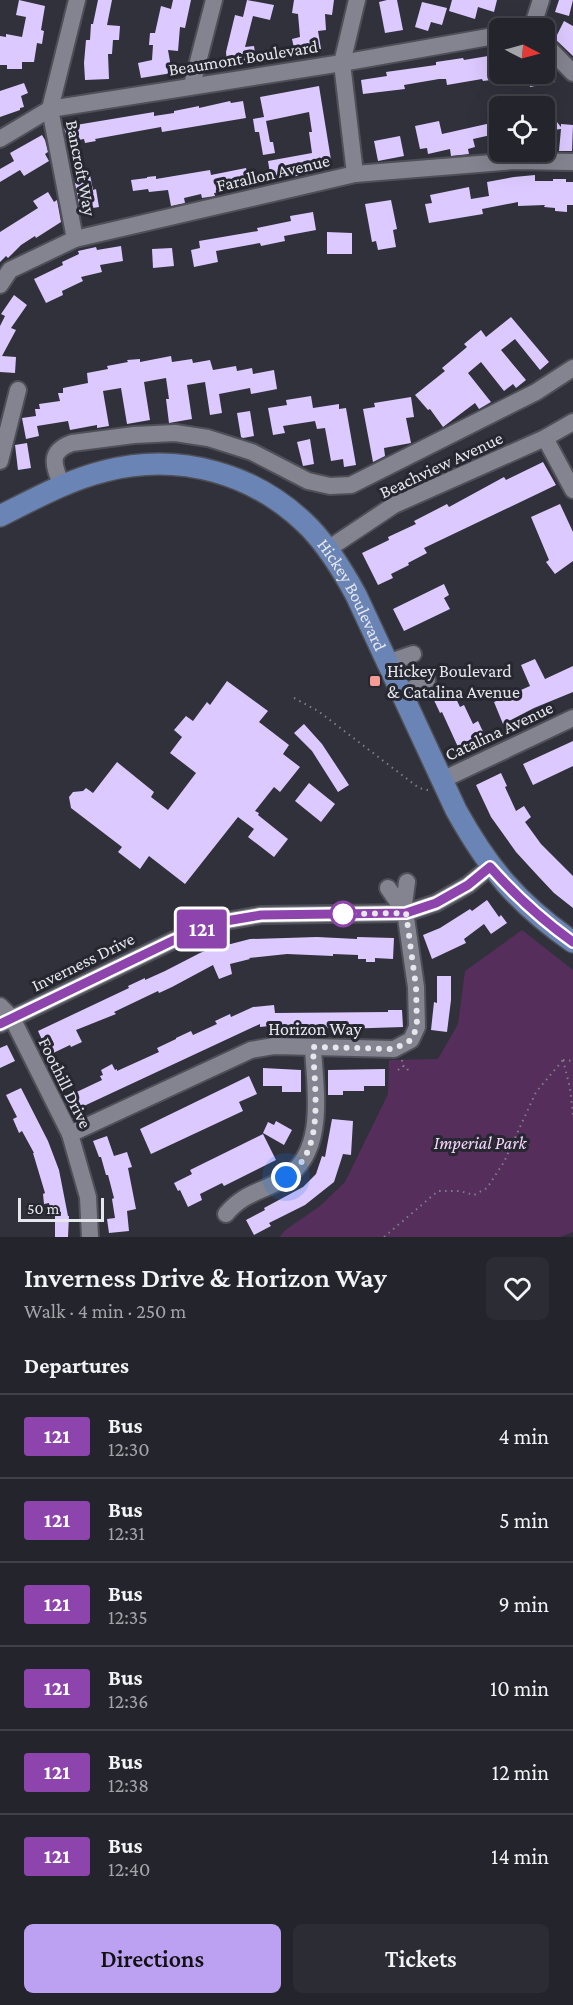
<!DOCTYPE html>
<html lang="en">
<head>
<meta charset="utf-8">
<style>
  body { margin:0; font-family:"Crimson Pro",serif; background:#2c2d34; color:#f1f3f6; height:100vh; display:flex; flex-direction:column; font-size:22px; white-space:nowrap }
  * { box-sizing:border-box; margin:0 }
  p { font-size:20px; color:#a3a5a9 }
  .icon { flex:none; width:33px; height:33px; fill:none; stroke:currentColor; stroke-width:2; stroke-linecap:round; stroke-linejoin:round }
  .map { position:relative; height:1237px; overflow:hidden }
  .panel { display:flex; flex-direction:column; background:#24252c; flex:1 }
  .panel>* { flex:none }
  .badge { padding:0 12px; border-radius:4px; font-size:21px; line-height:39px }
  .needle { width:39px; rotate:96deg }
  .buttons { position:absolute; left:489px; top:18px; display:grid; gap:12px }
  .buttons a { display:grid; place-items:center; width:66px; height:66px; border-radius:9px; background:#24252c; box-shadow:0 6px 24px #0002,0 0 0 2px #414248; font-size:30px }
  .scale { position:absolute; left:18px; bottom:15px; width:86px; box-sizing:border-box; padding-left:6px; border:3px solid #e6e7ed; border-top:0; font-size:16px; line-height:21px; white-space:nowrap; color:#e6e7ed; -webkit-text-stroke:4px #262731; paint-order:stroke }
  .you { position:absolute; width:30px; height:30px; margin:-15px; border:4px solid #fff; border-radius:50%; background:#1a73e8; box-shadow:0 0 0 9px #1a73e833 }
  .map>.badge { position:absolute; translate:-50% -50%; box-shadow:0 0 0 3px #fff }
  h2 { padding:0 24px; font-size:22px; line-height:54px }
  .round { display:grid; place-items:center; flex:none; width:63px; height:63px; border-radius:9px; background:#2c2d34 }
  .summary { display:flex; align-items:center; justify-content:space-between; height:102px; padding:0 24px }
  h1 { font-size:28px; font-weight:600; line-height:45px }
  .button { display:flex; gap:12px; margin-top:auto; padding:12px 24px }
  .button a { flex:1; height:69px; border-radius:9px; background:#bca0f2; color:#111; font-size:24px; font-weight:600; line-height:69px; text-align:center }
  .button a+a { background:#2c2d34; color:#f1f3f6 }
  ul { padding:0; list-style:none }
  li { display:flex; align-items:center; gap:18px; height:84px; padding:0 24px; border-top:2px solid #414248 }
  li div { flex:1 }
  li b { display:block; font-size:22px }
  li em { font-style:normal }
  li .badge { min-width:66px; font-weight:700; text-align:center }
  .map>svg:first-child { display:block }
  .green { fill:#552e5b }
  .building { fill:#dcc9ff }
  .lines { fill:none; stroke-linecap:round; stroke-linejoin:round }
  .minor-casing { stroke:#4e4f57; stroke-width:20 }
  .major-casing { stroke:#4e4f57; stroke-width:24 }
  .path { stroke:#7e7f88; stroke-width:2; stroke-dasharray:1.5 4.5; stroke-linecap:butt }
  .minor { stroke:#83848f; stroke-width:16 }
  .major { stroke:#6a85b5; stroke-width:21 }
  .line-casing { stroke:#fff; stroke-width:14 }
  .line { stroke:#8e44ad; stroke-width:9 }
  .walk { stroke:#e6e7ed; stroke-width:6; stroke-dasharray:0 10.8 }
  .poi-dot { fill:#f59c94; stroke:#262731; stroke-width:2 }
  .stop-dot { fill:#fff; stroke:#8e44ad; stroke-width:3 }
  .labels { text-anchor:middle; stroke-width:6; stroke-linejoin:round; paint-order:stroke }
  .street-label { font-size:18px; fill:#e6e7ed; stroke:#262731 }
  .poi-label { font-size:18px; fill:#e6e7ed; stroke:#262731; text-anchor:start }
  .park-label { font-size:18px; font-style:italic; fill:#f8d7fd; stroke:#262731 }
</style>
</head>
<body>
<div class="map">
<svg width="573" height="1237" viewBox="0 0 573 1237">
  <rect width="100%" height="100%" fill="#30313b"/>
  <path class="green" d="M522 930 573 970V1232L560 1237H280L284 1231 320 1206 345 1182 388 1094 389 1060 438 1059 458 1024 465 971Z"/>
  <g class="building">
    <path d="M19 0 45 6 41 30 44 31 42 44 37 43 34 62H22V69H7V65H0V36L6 37V34L22 37 26 17 16 15Z"/>
    <path d="M98 0H112L107 25 120 26 119 40H113L112 54H108L109 79 85 80 84 63 86 40H90L91 24H93Z"/>
    <path d="M173 0H191L185 28 180 27 178 51 168 50 172 73 141 78 138 63 152 60 153 45H149L150 33H155L161 6 171 9Z"/>
    <path d="M247 0 274 5 270 20 253 16 245 47 254 46 256 60 227 64 226 52 235 15 243 17Z"/>
    <path d="M294 0H334L332 15 325 14 326 30 318 31 321 49 295 53 292 39 300 37 298 14 292 13Z"/>
    <path d="M387 0H397L403 30 385 33 379 2Z"/>
    <path d="M452 0H497L494 12 478 7 475 19 449 11Z"/>
    <path d="M559 0H573L569 16 555 12Z"/>
    <path d="M422 2 447 8 442 25 431 22 428 31 415 27Z"/>
    <path d="M564 21 573 26V56L555 39Z"/>
    <path d="M494 55 500 56V74H544V59L553 67 555 82 530 87 529 81 501 86 499 79 483 81 482 79 447 85 446 79H439L404 85 405 89 363 94 361 80 387 76 386 72 436 65V62L463 58 464 60Z"/>
    <path d="M24 83 28 93 21 96 24 107 20 108V110L0 117V91Z"/>
    <path d="M319 86 331 160 307 165 309 174 271 180 268 161 312 153 309 132H312L309 112 266 121 270 142H273L275 153 263 155 259 132H255L253 119 264 117 260 97Z"/>
    <path d="M230 101 231 103 243 101 246 118 162 132 161 127 95 139 96 141 85 143 84 139 67 142 64 127 154 112V116L174 113V111L199 106V108Z"/>
    <path d="M544 106 561 127V124L573 125 572 151H559L561 129 544 131Z"/>
    <path d="M439 121 442 134 500 121V133L473 139 475 147 468 149 469 154 451 156 450 149 428 154 427 148 420 149 415 126Z"/>
    <path d="M42 135 45 140 48 152 45 154 49 161 24 176 20 170 0 182V169L14 161 10 153Z"/>
    <path d="M400 136 404 156 378 161 374 141Z"/>
    <path d="M246 168 250 187 214 193 215 196 202 198 201 194 184 198 185 203 171 206 168 190 149 192 148 189 133 191 131 180 147 178V177L156 176V179L210 170 211 175Z"/>
    <path d="M90 175 93 190 96 189 99 207 80 210 74 178Z"/>
    <path d="M535 175V181H553V179H566V182H573V205H567V212L555 211V208L544 207 545 205 518 206V202L482 209 483 214 429 223 425 204 432 203 430 195 469 187 471 199 489 196 487 182 514 177Z"/>
    <path d="M48 192 54 202 57 200 61 222 36 238 35 236 21 245 8 258 6 256 0 262V232L38 208 33 201Z"/>
    <path d="M391 200 397 229 393 230 396 247 378 250 376 241 372 242 365 204Z"/>
    <path d="M313 212 316 230 284 236 285 241 261 246 260 243 216 251 218 262 194 267 191 250 200 248 199 241 258 231 257 228 291 221 290 216Z"/>
    <path d="M327 232 352 233V254H327Z"/>
    <path d="M121 246 123 261 100 265 102 272 81 277 83 281 62 291 63 295 46 303 34 279 63 265 62 262 79 254 78 251 96 247 97 250Z"/>
    <path d="M172 248 174 266 153 268 152 249Z"/>
    <path d="M14 295 27 305 11 328 16 330 2 356 16 357 15 373 0 372V326L5 316 1 314Z"/>
    <path d="M511 317 549 362 540 370 515 339 501 350 526 380 516 388 513 384 504 391 481 362 468 373 491 402 479 409 475 403 443 427 430 409 428 410 415 395 445 371 442 368 467 347 464 344 481 330 486 337Z"/>
    <path d="M171 356 172 362 192 359 193 363 210 360 213 370 236 366 237 371 252 368 253 374 274 370 277 389 251 394 250 388 219 394 222 413 210 415 205 382 187 385 192 419 169 423 166 399H169L166 378 144 382 150 420 127 424 121 388 103 391 109 426 97 428V425L70 430 68 421 37 426 39 436 26 439 22 418 36 416 35 409H40L39 404 60 401 58 393H63V388L88 383 87 373 108 369 107 366 128 362 127 360 140 359V362Z"/>
    <path d="M311 396 313 408 339 404V409L346 408 356 465 344 467 343 459 331 461 325 428 317 429 315 421 283 426 285 433 273 435 268 408 287 405 286 400Z"/>
    <path d="M411 397 414 417 406 418 411 443 384 448 385 456 373 462 363 409 375 407 374 403Z"/>
    <path d="M250 411 254 436 243 438 241 437 237 413Z"/>
    <path d="M310 439 314 464 303 466 297 442Z"/>
    <path d="M27 443 31 468 18 470 15 445Z"/>
    <path d="M543 462 556 485 424 548 427 553 408 563 409 565 391 574 393 578 378 585 362 553 389 540 388 537 416 524 414 521 447 504 449 507 504 477 506 480Z"/>
    <path d="M560 504 573 532V561L555 574 546 562 549 560 531 517Z"/>
    <path d="M444 584 449 595 444 598 450 609 404 631 393 609Z"/>
    <path d="M535 659 545 679 573 666V692L534 708 503 724 494 702 530 686 521 665Z"/>
    <path d="M227 681 268 711 259 722 289 745 283 754 300 767 280 792 274 787 255 811 259 813 258 815 288 839 274 857 248 837 254 829 238 817 185 884 149 856 140 869 118 852 122 847 71 808 69 797 73 792 83 791 86 788 93 793 117 762 154 792 151 797 168 810 196 773 170 753 182 737 174 730 186 716 193 721 207 702 210 705Z"/>
    <path d="M452 690 460 707 464 705 473 724 478 721 486 738 475 742 474 739 458 747 442 712 440 713 433 698Z"/>
    <path d="M304 724 322 744 349 785 338 792 312 751 294 733Z"/>
    <path d="M573 741V766L533 785 523 764Z"/>
    <path d="M501 773 507 786 505 787 516 811 524 806 531 817 525 822 541 844 573 876V908L554 893 538 876 516 852 491 817 476 785Z"/>
    <path d="M309 783 335 804 321 822 295 801Z"/>
    <path d="M487 900 499 917 501 915 507 923 491 934 484 924 464 939 466 943 432 959 423 935 440 928 470 909 472 911Z"/>
    <path d="M317 937 357 939V937L394 938 393 959 375 958V962H366V959H358V955L333 954V956L287 954 249 958 250 959 230 964 232 974 219 979 213 965 172 987 159 993 158 991 114 1012 116 1014 76 1030 82 1042 71 1047 70 1045 49 1055 38 1031 129 988 128 986 145 978V980L165 971 200 953 222 944 223 946 250 939Z"/>
    <path d="M437 976H451V1000L447 1032 431 1030 434 1002 437 1003Z"/>
    <path d="M274 1005 275 1013 388 1012V1010H402L403 1027 341 1029V1027L313 1028V1029H300V1028H279V1025L260 1027V1024L71 1112 64 1098 102 1080 100 1076 103 1075 101 1070 112 1064 115 1070 117 1069V1071L159 1052 157 1048 176 1039V1038L191 1031 193 1035 217 1024 215 1021 230 1014 231 1017 253 1007Z"/>
    <path d="M7 1045 15 1061 0 1068V1048Z"/>
    <path d="M263 1068 301 1070V1092H282V1086H263Z"/>
    <path d="M385 1069V1086H364V1091H343V1095H328V1070Z"/>
    <path d="M249 1076 257 1094 239 1102 243 1111 151 1154 140 1129Z"/>
    <path d="M21 1088 48 1141 59 1170 68 1216H69L68 1237H55V1209L50 1210 49 1203 44 1204 43 1194 45 1193 33 1153H34L22 1131 19 1133 13 1119 17 1117 6 1095Z"/>
    <path d="M332 1119 353 1121 351 1155 343 1154 334 1182 305 1205 269 1223 271 1226 254 1235 246 1220 265 1210 264 1208 303 1187 316 1174 322 1156 325 1157Z"/>
    <path d="M276 1121 292 1130 284 1145 263 1133 268 1122 274 1125Z"/>
    <path d="M263 1134 276 1160 224 1186 222 1183 200 1194 202 1200 188 1207 180 1190 178 1191 174 1183 192 1174 190 1170Z"/>
    <path d="M107 1136 114 1156 127 1152 132 1167 128 1168 136 1209 127 1211 129 1231 109 1233 107 1219 115 1218 112 1199 114 1198 108 1175H106L101 1157H99L93 1141Z"/>
  </g>
  <g class="lines">
    <defs>
      <g id="minor">
        <path d="M532 28 541 0"/>
        <path d="M544 43 573 73"/>
        <path d="M192 85 214 0"/>
        <path d="M0 139 50 109 342 63 500 35"/>
        <path d="M355 174 342 63 357 0"/>
        <path d="M75 239 50 109 77 0"/>
        <path d="M0 285 10 270 75 239 355 174 515 161 573 162"/>
        <path d="M545 438 573 490"/>
        <path d="M0 461 18 390"/>
        <path d="M62 486C54 466 47 452 72 443L134 435 175 433 208 438 252 452 308 481 330 486 351 485 536 392 573 368"/>
        <path d="M328 549 394 505 545 438 573 422"/>
        <path d="M387 663 413 654"/>
        <path d="M402 695 427 680"/>
        <path d="M442 780 573 718"/>
        <path d="M388 888 397 901 404 904"/>
        <path d="M0 1006 12 1018 70 1134 88 1197 90 1237"/>
        <path d="M0 1024 172 941 220 922 261 915 406 913 436 903 468 885 490 867"/>
        <path d="M70 1134 251 1050 274 1046 394 1049 411 1040 417 1027 416 987 404 904 407 882"/>
        <path d="M226 1214C244 1192 263 1192 285 1178 327 1151 315 1089 313 1048"/>
      </g>
      <g id="major">
        <path id="s1" d="M0 516C34 499 68 480 105 471 179 452 256 473 310 528 329 548 343 571 356 595L456 810C488 868 518 904 573 942"/>
      </g>
    </defs>
    <use href="#minor" class="minor-casing"/>
    <use href="#major" class="major-casing"/>
    <g class="path">
      <path d="M294 698 318 711 419 788 428 790"/>
      <path d="M402 1060 403 1066 407 1067 408 1071"/>
      <path d="M563 1060 570 1088 573 1115"/>
      <path d="M563 1060 573 1061"/>
      <path d="M398 1070 403 1066"/>
      <path d="M384 1237 438 1191H460L474 1195 487 1188 504 1162 536 1092 563 1060"/>
    </g>
    <use href="#minor" class="minor"/>
    <use href="#major" class="major"/>
  </g>
  <g class="lines">
    <defs>
      <path id="line" d="M0 1024 172 941 220 922 261 915 406 913 436 903 468 885 490 867C515 895 542 920 573 942"/>
    </defs>
    <use href="#line" class="line-casing"/>
    <use href="#line" class="line"/>
    <path class="walk" d="M286 1177C291 1173 296 1169 300 1164 323 1136 314 1082 313 1047L394 1049 411 1040 417 1027 416 987 406 913 343 914"/>
  </g>
  <rect class="poi-dot" x="369" y="675" width="12" height="12" rx="3"/>
  <circle class="stop-dot" cx="343" cy="914" r="12"/>
  <g class="labels">
    <g class="street-label">
      <text transform="translate(243 58) rotate(-9)" y="6">Beaumont Boulevard</text>
      <text transform="translate(81 168) rotate(79)" y="6">Bancroft Way</text>
      <text transform="translate(273 173) rotate(-13)" y="6">Farallon Avenue</text>
      <text transform="translate(441 465) rotate(-25)" y="6">Beachview Avenue</text>
      <text dy="6" stroke="none"><textPath href="#s1" startOffset="417">Hickey Boulevard</textPath></text>
      <text transform="translate(499 731) rotate(-25)" y="6">Catalina Avenue</text>
      <text transform="translate(83 962) rotate(-26)" y="6">Inverness Drive</text>
      <text x="315" y="1035">Horizon Way</text>
      <text transform="translate(65 1083) rotate(64)" y="6">Foothill Drive</text>
    </g>
    <g class="poi-label">
      <text x="387" y="677">Hickey Boulevard<tspan x="387" dy="21">&amp; Catalina Avenue</tspan></text>
    </g>
    <g class="park-label">
      <text x="480" y="1149">Imperial Park</text>
    </g>
  </g>
</svg>
<div class="buttons">
<a><svg class="needle" viewBox="-14 -14 28 28"><path d="M0-13l5 13h-10z" fill="#e53935"/><path d="M0 13l5-13h-10z" fill="#a3a5a9"/></svg></a>
<a><svg class="icon" aria-label="locate" viewBox="0 0 24 24"><circle cx="12" cy="12" r="6"/><path d="M12 2v4M12 18v4M2 12h4M18 12h4"/></svg></a>
</div>
<div class="scale">50 m</div>
<div class="you" style="left:286px;top:1177px"></div>
<b class="badge" style="left:202px;top:929px;background:#8e44ad;color:#fff">121</b>
</div>
<section class="panel">
<div class="summary"><div><h1>Inverness Drive &amp; Horizon Way</h1><p>Walk · 4 min · 250 m</p></div><a class="round"><svg class="icon" aria-label="heart" viewBox="0 0 24 24"><path d="M12 20l-8-8c-3-5 5-10 8-4 3-6 11-1 8 4z"/></svg></a></div>
<h2>Departures</h2>
<ul>
<li><span class="badge" style="background:#8e44ad;color:#fff">121</span><div><b>Bus</b><p>12:30</p></div><em>4 min</em></li>
<li><span class="badge" style="background:#8e44ad;color:#fff">121</span><div><b>Bus</b><p>12:31</p></div><em>5 min</em></li>
<li><span class="badge" style="background:#8e44ad;color:#fff">121</span><div><b>Bus</b><p>12:35</p></div><em>9 min</em></li>
<li><span class="badge" style="background:#8e44ad;color:#fff">121</span><div><b>Bus</b><p>12:36</p></div><em>10 min</em></li>
<li><span class="badge" style="background:#8e44ad;color:#fff">121</span><div><b>Bus</b><p>12:38</p></div><em>12 min</em></li>
<li><span class="badge" style="background:#8e44ad;color:#fff">121</span><div><b>Bus</b><p>12:40</p></div><em>14 min</em></li>
</ul>
<div class="button"><a>Directions</a><a>Tickets</a></div>
</section>
</body>
</html>
